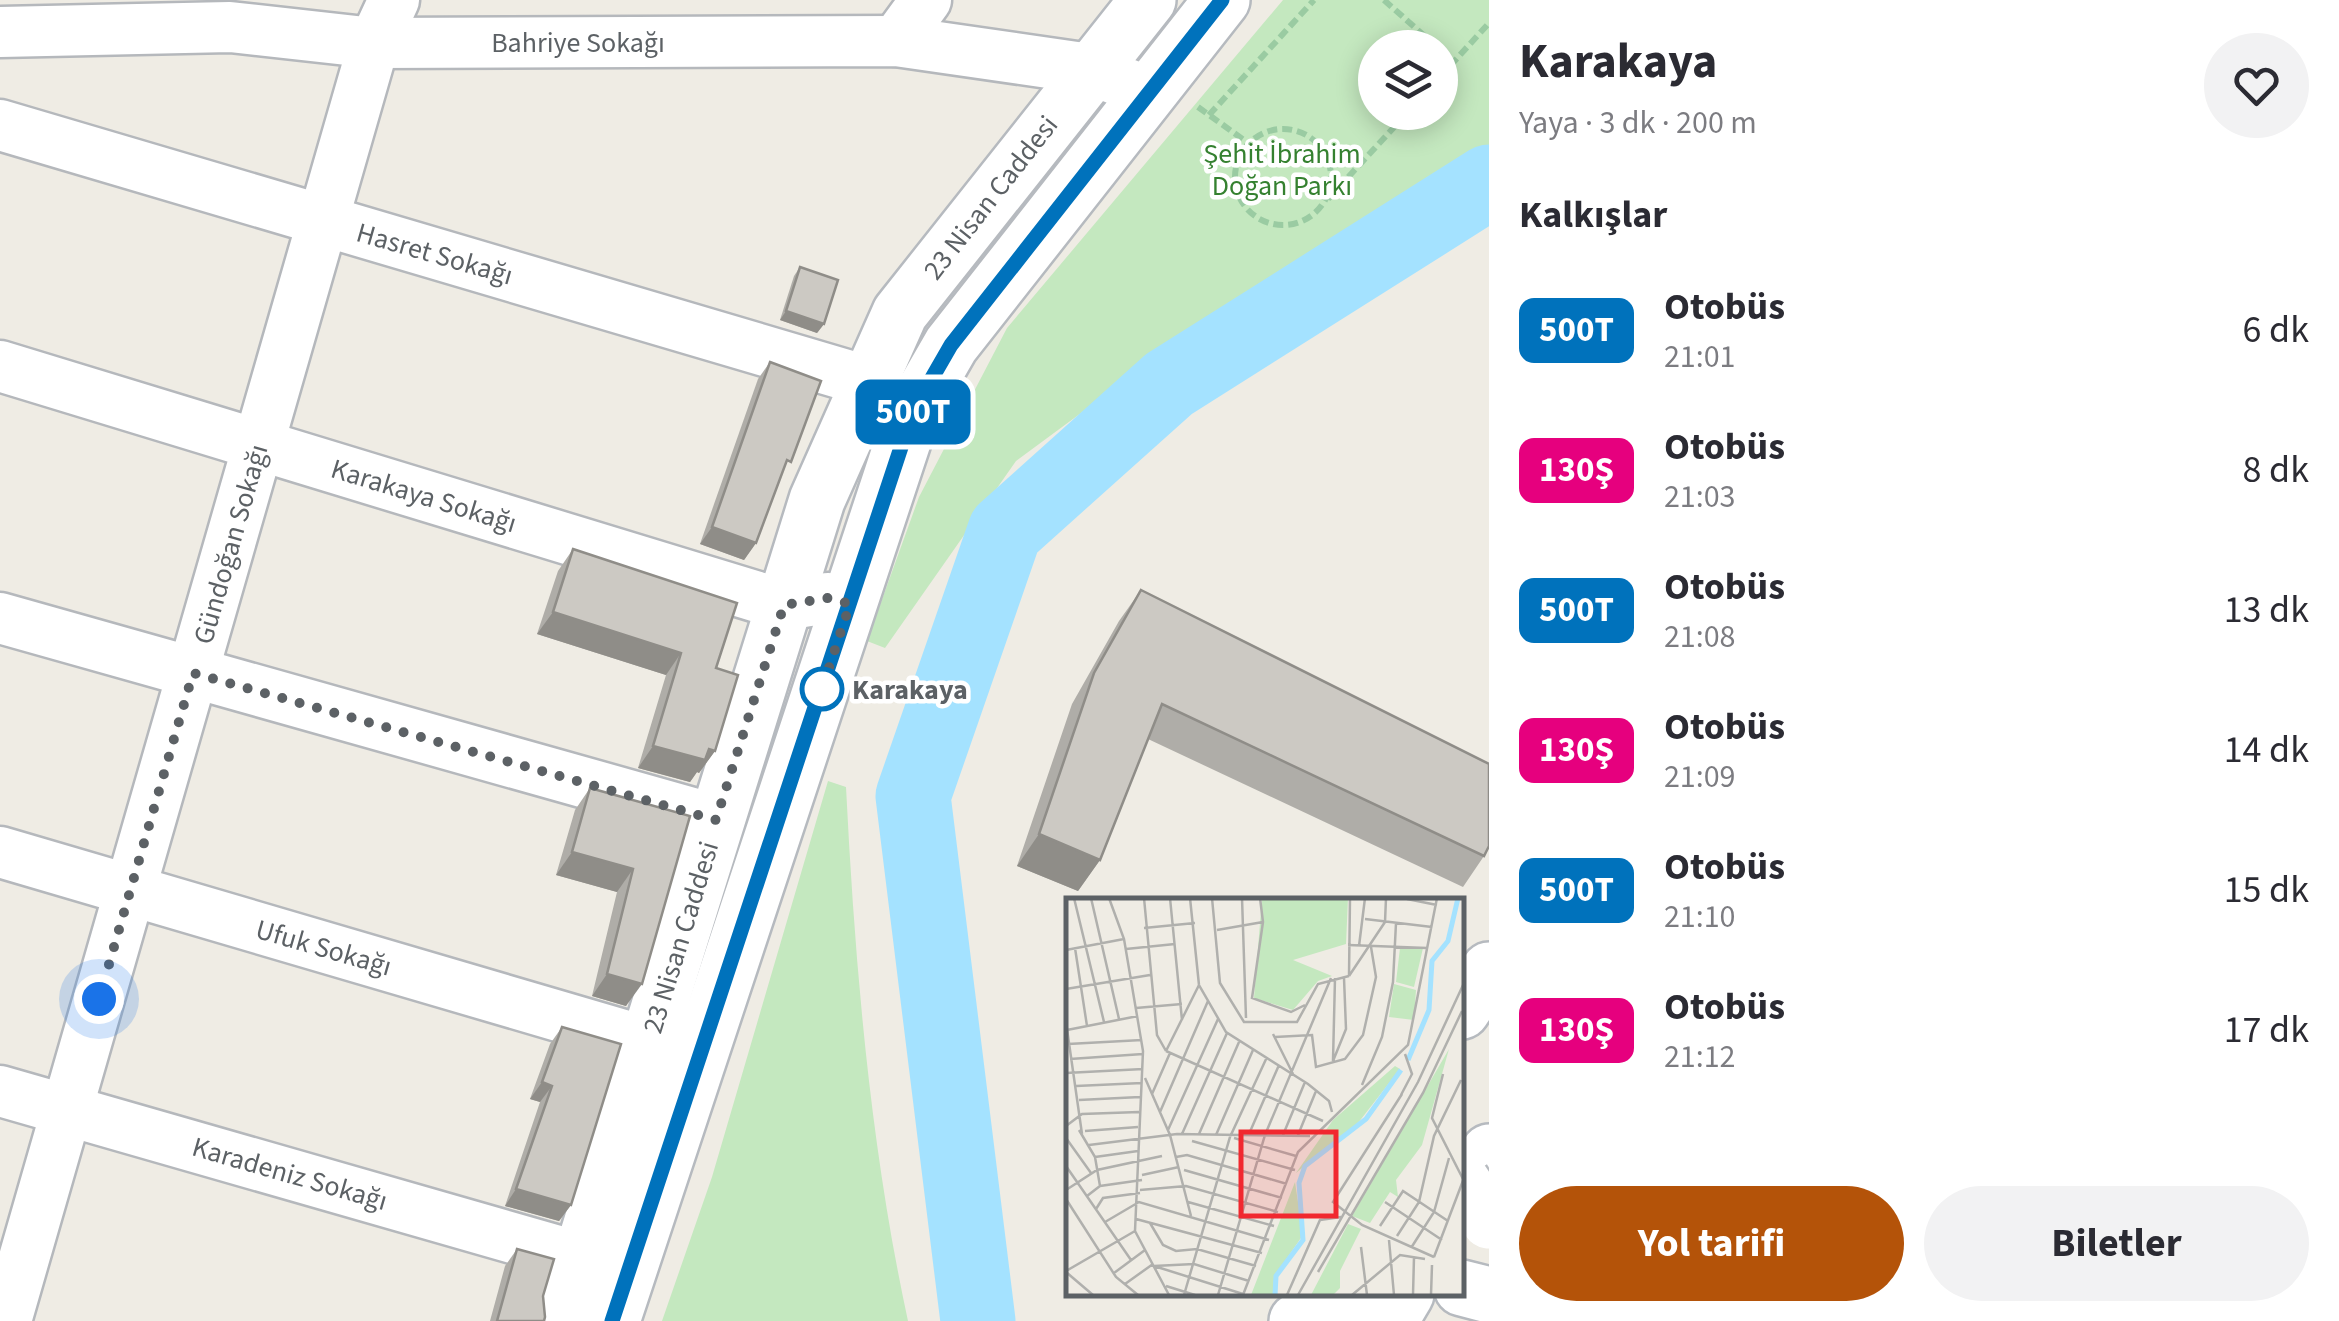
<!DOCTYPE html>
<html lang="tr">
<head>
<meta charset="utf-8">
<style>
  body { margin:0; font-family:"Source Sans 3",sans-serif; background:#f2f2f3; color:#2b2b33; height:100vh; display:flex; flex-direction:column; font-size:38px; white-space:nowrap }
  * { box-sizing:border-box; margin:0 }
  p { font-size:32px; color:#7c7c81 }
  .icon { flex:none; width:55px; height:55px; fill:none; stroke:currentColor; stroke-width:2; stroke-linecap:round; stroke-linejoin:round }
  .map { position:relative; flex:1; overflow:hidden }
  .sheet { display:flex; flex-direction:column; background:#fff; width:850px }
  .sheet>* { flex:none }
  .badge { padding:0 20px; border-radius:15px; font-size:35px; line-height:65px }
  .tools { position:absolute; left:1358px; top:30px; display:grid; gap:20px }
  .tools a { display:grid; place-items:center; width:100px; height:100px; border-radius:50%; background:#fff; box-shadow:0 5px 25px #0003; font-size:50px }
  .you { position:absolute; width:50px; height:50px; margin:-25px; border:8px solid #fff; border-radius:50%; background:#1a73e8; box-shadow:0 0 0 15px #1a73e833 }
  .map>.badge { position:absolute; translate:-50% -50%; box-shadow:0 0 0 5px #fff }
  h2 { padding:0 30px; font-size:38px; line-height:90px }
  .round { display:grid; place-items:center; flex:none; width:105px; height:105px; border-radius:52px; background:#f2f2f3 }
  .headline { display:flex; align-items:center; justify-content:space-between; height:170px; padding:0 30px }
  h1 { font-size:48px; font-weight:700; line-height:75px }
  .primary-button { display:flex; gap:20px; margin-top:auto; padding:20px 30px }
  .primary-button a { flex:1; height:115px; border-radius:60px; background:#b45309; color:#fff; font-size:40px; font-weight:700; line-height:115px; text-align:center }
  .primary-button a+a { background:#f2f2f3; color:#2b2b33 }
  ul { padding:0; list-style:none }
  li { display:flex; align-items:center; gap:30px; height:140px; padding:0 30px }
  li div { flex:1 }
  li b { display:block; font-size:38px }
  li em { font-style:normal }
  li .badge { min-width:110px; font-weight:700; text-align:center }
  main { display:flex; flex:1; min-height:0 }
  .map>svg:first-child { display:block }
  .green { fill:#c4e8bf; fill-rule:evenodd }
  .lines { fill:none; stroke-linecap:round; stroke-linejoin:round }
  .river { stroke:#a4e2ff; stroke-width:75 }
  .street-casing { stroke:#b5b8bc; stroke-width:55 }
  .secondary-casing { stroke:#b6babf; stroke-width:60 }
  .path { stroke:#9acba2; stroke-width:6; stroke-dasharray:10 5; stroke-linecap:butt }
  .street { stroke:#fff; stroke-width:50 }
  .secondary { stroke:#fff; stroke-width:55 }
  .secondary-bridge-casing { stroke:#b6babf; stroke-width:60; stroke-linecap:butt }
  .secondary-bridge { stroke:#fff; stroke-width:55 }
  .wall { fill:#afada8 }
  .shaded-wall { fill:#8f8d88 }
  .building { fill:#ccc9c3; stroke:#8f8d88; stroke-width:2.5 }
  .line-casing { stroke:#fff; stroke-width:22 }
  .line { stroke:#0072bc; stroke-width:15 }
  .walk { stroke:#5c6165; stroke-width:10; stroke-dasharray:0 18 }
  .stop-dot { fill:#fff; stroke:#0072bc; stroke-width:5 }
  .labels { text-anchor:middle; stroke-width:9; stroke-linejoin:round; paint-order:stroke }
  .street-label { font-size:28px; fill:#5c6165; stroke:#fff }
  .park-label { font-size:28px; fill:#358130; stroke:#fff }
  .stop-label { font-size:28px; font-weight:bold; fill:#5c6165; stroke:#fff; text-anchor:start }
  .inset-river { fill:none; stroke:#a4e2ff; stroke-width:5 }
  .inset-road { fill:none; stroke:#b0b0ad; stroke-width:2.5 }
  .view { fill:#f1282f; fill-opacity:0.15; stroke:#f1282f; stroke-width:5 }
  .inset-edge { fill:none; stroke:#5c6165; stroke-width:5 }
</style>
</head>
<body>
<main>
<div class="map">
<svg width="1489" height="1321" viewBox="0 0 1489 1321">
  <rect width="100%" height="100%" fill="#efece4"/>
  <g class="green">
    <path d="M1283 0H1489V158L1334 265 1138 371 1016 461 885 648 867 641 919 497 1007 328ZM1375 48H1440V112H1375Z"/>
    <path d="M828 781 846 787C855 966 870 1145 908 1321H662L712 1177Z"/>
  </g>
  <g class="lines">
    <path class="river" d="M978 1321 913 796 1005 531 1169 384 1489 182"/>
    <defs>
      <g id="street">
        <path d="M0 32 230 27 374 43 896 41 1090 69 1150 93"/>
        <path d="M896 41 926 0"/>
        <path d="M0 125 870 382"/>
        <path d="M0 366 784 605 828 598 850 605"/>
        <path d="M0 618 717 820"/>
        <path d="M0 852 647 1042"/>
        <path d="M0 1091 579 1257"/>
        <path d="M6 1321 374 43 394 0"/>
      </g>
      <g id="secondary">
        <path d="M1462 1011 1489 970"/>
        <path d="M1462 1199 1489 1152"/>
        <path d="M1462 1288 1489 1295"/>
        <path d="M561 1321 817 500 900 313 1148 0"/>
        <path d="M612 1321 913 411 951 345 1222 0"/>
        <path d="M1297 1321 1361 1294"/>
        <path d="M1390 1321 1406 1294"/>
      </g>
    </defs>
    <use href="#street" class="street-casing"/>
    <use href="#secondary" class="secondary-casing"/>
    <g class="path">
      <path d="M1384 0 1438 48"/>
      <path d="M1440 77 1489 23"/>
      <path d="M1198 107 1248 143"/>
      <path d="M1209 115 1314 0"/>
      <circle cx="1283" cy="177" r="48"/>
      <path d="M1328 199 1408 112"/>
    </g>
    <use href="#street" class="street"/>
    <use href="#secondary" class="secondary"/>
    <defs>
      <path id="secondary-bridge" d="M1462 1181 1489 1221"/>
    </defs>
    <use href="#secondary-bridge" class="secondary-bridge-casing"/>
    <use href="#secondary-bridge" class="secondary-bridge"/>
  </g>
  <g class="wall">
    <path d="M800 267 824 324 817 333 780 320 794 276Z"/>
    <path d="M770 362 781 476 756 543 744 560 700 544 758 379Z"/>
    <path d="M573 549 716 668 715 751 699 773 697 772 690 782 638 768 666 675 537 634 558 571Z"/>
    <path d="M1141 590 1484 856 1463 887 1148 739 1100 860 1078 891 1017 866 1072 704 1119 621Z"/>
    <path d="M590 788 690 816 626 1006 592 996 617 892 556 875 575 810Z"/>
    <path d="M562 1027 571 1205 559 1221 505 1206 540 1102 530 1099 550 1044Z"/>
    <path d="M517 1249 543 1296 544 1321H490L505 1266Z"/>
  </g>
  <g class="shaded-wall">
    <path d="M786 311 824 324 817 333 780 320Z"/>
    <path d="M712 527 756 543 744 560 700 544Z"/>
    <path d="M553 612 681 653 666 675 537 634Z"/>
    <path d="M653 746 709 749 715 751 699 773 697 772 690 782 638 768Z"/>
    <path d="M1039 834 1100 860 1078 891 1017 866Z"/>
    <path d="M572 852 633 869 617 892 556 875Z"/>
    <path d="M607 974 642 984 626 1006 592 996Z"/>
    <path d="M542 1082 552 1086 540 1102 530 1099Z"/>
    <path d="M516 1189 571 1205 559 1221 505 1206Z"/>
  </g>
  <g class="building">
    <path d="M800 267 838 280 824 324 786 311Z"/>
    <path d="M770 362 821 381 791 462 787 460 756 543 712 527Z"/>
    <path d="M573 549 737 603 716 668 738 675 715 751 709 749 705 760 653 746 681 653 553 612Z"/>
    <path d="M1141 590 1489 764V846L1484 856 1162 704 1100 860 1039 834 1094 673Z"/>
    <path d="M590 788 690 816 642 984 607 974 633 869 572 852Z"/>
    <path d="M562 1027 621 1044 571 1205 516 1189 552 1086 542 1082Z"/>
    <path d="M517 1249 554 1259 543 1296 545 1317 544 1321H497Z"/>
  </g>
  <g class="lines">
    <defs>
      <path id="line" d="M612 1321 913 411 951 345 1222 0"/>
    </defs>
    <use href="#line" class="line-casing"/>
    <use href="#line" class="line"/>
    <path class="walk" d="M99 999 193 673 716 820 784 605 828 598 850 604 822 689"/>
  </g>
  <circle class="stop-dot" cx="822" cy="689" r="20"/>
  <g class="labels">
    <g class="street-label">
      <text x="578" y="52">Bahriye Sokağı</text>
      <text transform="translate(990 197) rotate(-52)" y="10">23 Nisan Caddesi</text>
      <text transform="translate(435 253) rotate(16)" y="10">Hasret Sokağı</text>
      <text transform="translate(424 495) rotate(17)" y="10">Karakaya Sokağı</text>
      <text transform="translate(230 544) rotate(-74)" y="10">Gündoğan Sokağı</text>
      <text transform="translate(680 937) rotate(-73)" y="10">23 Nisan Caddesi</text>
      <text transform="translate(324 947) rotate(16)" y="10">Ufuk Sokağı</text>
      <text transform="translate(290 1173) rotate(16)" y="10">Karadeniz Sokağı</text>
    </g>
    <g class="park-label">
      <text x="1282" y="163">Şehit İbrahim<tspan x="1282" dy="32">Doğan Parkı</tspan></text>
    </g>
    <g class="stop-label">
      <text x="852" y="699">Karakaya</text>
    </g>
  </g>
  <g transform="translate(1066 898)">
    <rect width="398" height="398" fill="#efece4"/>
    <path d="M196 0H282L280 46 227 62 266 78 252 83 227 112 188 100ZM334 50H357L348 89 330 84ZM328 86 350 92 348 122 323 119ZM383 151 356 247 330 282 332 299 324 294 304 325 286 318ZM329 168 334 171 292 225 230 275 267 222ZM229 284 237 337 212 373 207 397H185ZM282 326 295 331 274 373V390L267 397H245Z" fill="#c4e8bf"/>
    <path class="inset-river" d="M342 162 363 112 366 63 382 43 392 0M209 397 210 378 237 342 233 285 239 268 300 221 335 172"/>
    <path class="inset-road" d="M8 0 38 124M25 0 53 121M43 0 58 41 77 153 69 333 103 397M78 0 91 137 100 153M104 0 116 122M124 0 133 87 160 134 242 186 263 203 266 214M146 0 154 85 178 124H231L252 86 283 78M176 0 180 120M194 0 197 24 186 100 225 114 239 107M341 1 371 7M299 21 366 29M78 30 129 25M151 32 197 24M282 47 361 50M293 48 299 0M9 50 21 128M60 51 109 46M0 52 58 41M283 78 319 24 320 0M283 78 284 0M0 91 84 77M70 110 116 106M0 124 16 236M1 132 72 118M207 136 227 176M209 139 246 137 250 169 279 161 297 137 310 79 305 49M2 146 76 142M100 153 257 223M100 153 133 87M4 161 77 156M267 163 280 131 278 80M267 163 269 80M0 175 77 171M377 176 366 220 398 283M79 180 104 237 125 318M296 187 316 139 327 84 330 25M10 188 76 185M86 196 104 155M336 196 267 304 296 327 368 359M335 197 346 176 339 156M13 202 74 199M94 214 142 103M0 228 16 216 73 214M13 232 29 259 34 288M102 232 152 121M19 233 72 229M116 236 161 135M133 236 173 144M183 236 213 167M150 237 187 152M217 237 239 184M232 237 250 193M0 240 25 275M168 240 230 258M126 243 229 272M23 247 111 236 244 238M29 259 72 253M110 259 121 257 221 286M0 268 65 362M118 272 216 300M76 277 113 269M0 292 31 272 96 258M74 292 120 288 212 314M21 298 34 288 76 282M0 301 50 379 72 397M122 304 208 328M319 304 376 342M30 311 37 300 74 295M70 321 196 355M39 324 73 304 203 342M84 325 97 347 110 353 131 351 190 368M314 328 337 293 382 323M331 338 353 304 368 238 395 182M323 342 328 397M295 349 301 397M345 350 368 314 383 260M368 359 398 280M88 368 128 366 183 383M88 368 177 396M0 373 69 333M0 374 27 397M252 374 357 195 396 113M48 375 79 352M59 386 87 366M100 388 129 397M118 397 164 239 201 159M152 397 199 237 265 80M177 397 232 254 342 147 371 0M221 397 254 322 275 319M232 397 352 184 398 85M286 397 334 357 359 361M347 397 348 359M365 397 366 367"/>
    <path class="view" d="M175 234H270V318H175Z"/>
    <rect width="398" height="398" class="inset-edge"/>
  </g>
</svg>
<div class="tools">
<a><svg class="icon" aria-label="layers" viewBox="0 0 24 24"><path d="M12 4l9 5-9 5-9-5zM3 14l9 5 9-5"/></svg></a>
</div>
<div class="you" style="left:99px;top:999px"></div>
<b class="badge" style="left:913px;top:412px;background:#0072bc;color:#fff">500T</b>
</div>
<section class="sheet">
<div class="headline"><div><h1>Karakaya</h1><p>Yaya · 3 dk · 200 m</p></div><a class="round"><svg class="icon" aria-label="heart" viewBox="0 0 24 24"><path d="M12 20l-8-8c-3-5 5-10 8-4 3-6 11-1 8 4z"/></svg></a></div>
<h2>Kalkışlar</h2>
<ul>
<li><span class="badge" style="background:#0072bc;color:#fff">500T</span><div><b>Otobüs</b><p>21:01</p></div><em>6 dk</em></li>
<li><span class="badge" style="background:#e6007e;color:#fff">130Ş</span><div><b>Otobüs</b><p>21:03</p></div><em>8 dk</em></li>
<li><span class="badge" style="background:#0072bc;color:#fff">500T</span><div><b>Otobüs</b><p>21:08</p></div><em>13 dk</em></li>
<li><span class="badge" style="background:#e6007e;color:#fff">130Ş</span><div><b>Otobüs</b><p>21:09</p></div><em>14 dk</em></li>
<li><span class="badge" style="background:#0072bc;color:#fff">500T</span><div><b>Otobüs</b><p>21:10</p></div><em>15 dk</em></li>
<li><span class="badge" style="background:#e6007e;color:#fff">130Ş</span><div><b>Otobüs</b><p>21:12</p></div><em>17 dk</em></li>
</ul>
<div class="primary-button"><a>Yol tarifi</a><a>Biletler</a></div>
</section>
</main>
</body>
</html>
